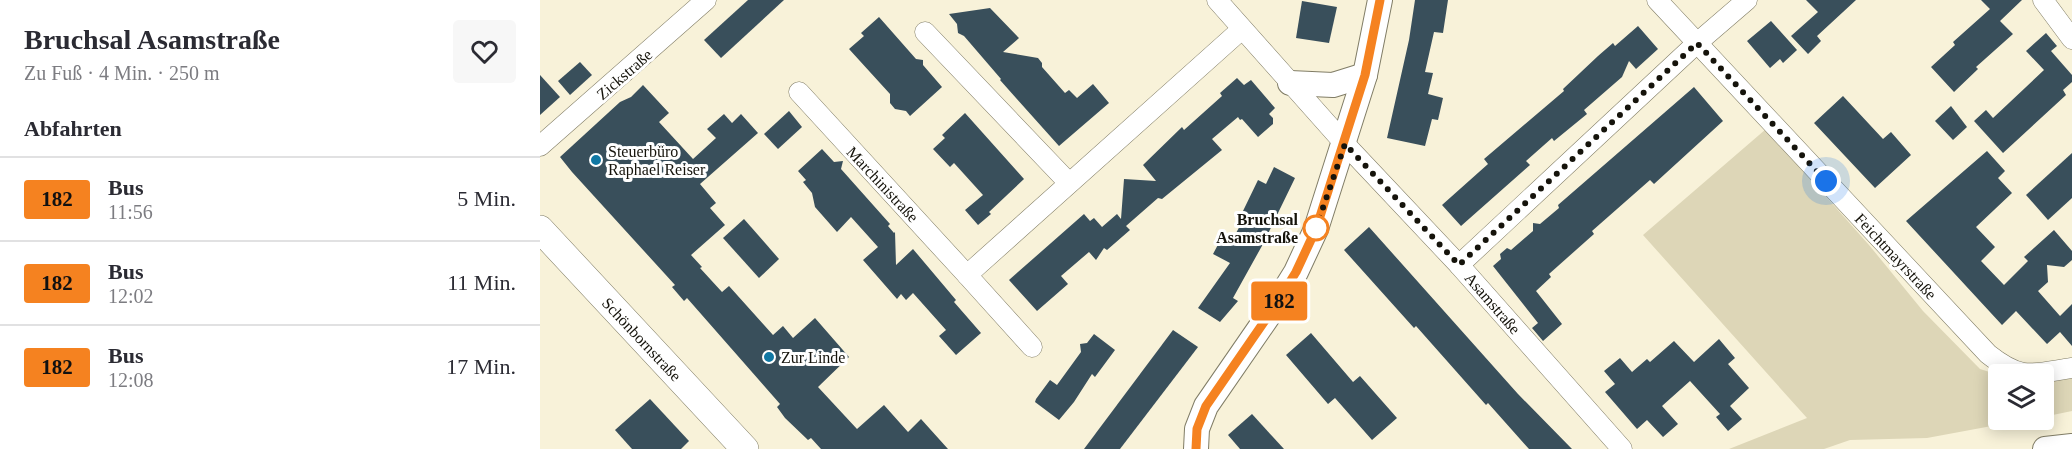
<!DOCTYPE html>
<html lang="de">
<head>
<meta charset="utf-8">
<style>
  body { margin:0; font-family:Georgia,serif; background:#f7f7f7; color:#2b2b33; height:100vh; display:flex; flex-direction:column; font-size:22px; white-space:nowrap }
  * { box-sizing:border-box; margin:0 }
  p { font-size:20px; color:#7c7c81 }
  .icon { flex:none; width:33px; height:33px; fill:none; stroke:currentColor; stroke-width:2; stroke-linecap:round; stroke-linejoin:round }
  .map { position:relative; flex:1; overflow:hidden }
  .side { display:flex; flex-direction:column; background:#fff; width:540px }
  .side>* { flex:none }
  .badge { padding:0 12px; border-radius:4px; font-size:21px; line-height:39px }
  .tools { position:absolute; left:1448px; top:364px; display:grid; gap:12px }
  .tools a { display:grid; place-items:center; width:66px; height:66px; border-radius:6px; background:#fff; box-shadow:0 3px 15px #0003; font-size:30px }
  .you { position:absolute; width:30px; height:30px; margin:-15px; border:4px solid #fff; border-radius:50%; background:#1a73e8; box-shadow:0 0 0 9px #1a73e833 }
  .map>.badge { position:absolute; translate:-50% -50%; box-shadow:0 0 0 3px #fff }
  h2 { padding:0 24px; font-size:22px; line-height:54px }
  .round { display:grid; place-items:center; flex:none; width:63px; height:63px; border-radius:6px; background:#f7f7f7 }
  .summary { display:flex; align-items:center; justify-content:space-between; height:102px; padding:0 24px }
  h1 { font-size:28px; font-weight:700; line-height:45px }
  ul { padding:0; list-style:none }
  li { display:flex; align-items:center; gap:18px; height:84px; padding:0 24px; border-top:2px solid #e1e1e2 }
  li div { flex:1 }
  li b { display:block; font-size:22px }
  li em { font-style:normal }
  li .badge { min-width:66px; font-weight:700; text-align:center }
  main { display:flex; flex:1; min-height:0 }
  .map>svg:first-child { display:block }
  .green { fill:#ddd6b7 }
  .building { fill:#394f5b }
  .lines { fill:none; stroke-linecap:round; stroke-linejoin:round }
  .minor-casing { stroke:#817d66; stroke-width:21 }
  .tertiary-casing { stroke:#817d66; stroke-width:26 }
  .secondary-casing { stroke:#817d66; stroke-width:28 }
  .minor { stroke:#fff; stroke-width:20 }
  .tertiary { stroke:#fff; stroke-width:24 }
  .secondary { stroke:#fff; stroke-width:27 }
  .line-casing { stroke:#fff; stroke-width:14 }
  .line { stroke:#f58220; stroke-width:9 }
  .walk { stroke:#15130b; stroke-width:6; stroke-dasharray:0 10.8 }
  .poi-dot { fill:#1077a3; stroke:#fff; stroke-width:2 }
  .stop-dot { fill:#fff; stroke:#f58220; stroke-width:3 }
  .labels { text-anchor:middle; stroke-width:6; stroke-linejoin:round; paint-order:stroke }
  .street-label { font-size:16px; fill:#15130b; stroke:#fff }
  .poi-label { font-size:16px; fill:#15130b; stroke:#fff; text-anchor:start }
  .stop-label { font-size:16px; font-weight:bold; fill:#15130b; stroke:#fff; text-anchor:end }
</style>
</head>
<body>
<main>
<section class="side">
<div class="summary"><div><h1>Bruchsal Asamstraße</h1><p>Zu Fuß · 4 Min. · 250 m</p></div><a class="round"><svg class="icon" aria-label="heart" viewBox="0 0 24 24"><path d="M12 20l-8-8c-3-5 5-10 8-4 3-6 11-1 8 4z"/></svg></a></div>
<h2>Abfahrten</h2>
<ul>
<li><span class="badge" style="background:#f58220;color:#111">182</span><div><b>Bus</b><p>11:56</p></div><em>5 Min.</em></li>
<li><span class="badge" style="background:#f58220;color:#111">182</span><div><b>Bus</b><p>12:02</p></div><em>11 Min.</em></li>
<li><span class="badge" style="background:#f58220;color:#111">182</span><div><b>Bus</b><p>12:08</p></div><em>17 Min.</em></li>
</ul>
</section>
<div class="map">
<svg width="1532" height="449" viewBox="0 0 1532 449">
  <rect width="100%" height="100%" fill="#f8f2d9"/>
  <g class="green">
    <path d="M1226 129 1329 245 1383 311 1440 369 1459 375 1458 420H1484L1387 438 1310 440 1284 449H1189L1267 418 1103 235Z"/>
    <path d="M1532 377V411L1503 417V381Z"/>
  </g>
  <g class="building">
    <path d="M208 0H244L181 58 164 40Z"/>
    <path d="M875 0H908L903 33 894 32 885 72 893 73 888 94 903 98 898 120 892 119 885 146 847 138 869 40Z"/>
    <path d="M1266 0H1316L1277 36 1281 41 1268 54 1251 36 1278 12Z"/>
    <path d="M1441 0H1482L1460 21 1473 34 1436 67 1438 69 1414 92 1391 67 1415 45 1413 42 1450 9Z"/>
    <path d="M762 1 797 7 789 43 756 38Z"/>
    <path d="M450 8 479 38 463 52 498 58 502 63V67L525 93 529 90 537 98 553 84 569 103 519 146 460 80 461 79 424 36 418 33 417 24 409 14Z"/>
    <path d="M339 17 376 59 383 60V65L402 87 370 116 366 111 355 109 350 103V94L309 49 324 36 321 33Z"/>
    <path d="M1231 21 1257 50 1243 63 1240 59 1230 68 1207 41Z"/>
    <path d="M1098 26 1118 49 1096 69 1089 61 1082 77 1044 110 1047 114 1014 141 1012 138 986 161 990 165 921 226 902 205 948 164 944 159 1024 91 1023 89 1058 56 1073 43 1075 46Z"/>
    <path d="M1506 33 1517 46 1511 51 1532 75V82L1523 90 1526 95 1463 153 1434 121 1446 110 1453 118 1504 70 1486 51Z"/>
    <path d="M40 62 52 75 30 95 18 81Z"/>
    <path d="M0 75 20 97 0 115Z"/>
    <path d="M697 78 704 85 711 80 735 108 729 114 733 118V124L718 137 702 119 700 120 698 117 672 139 682 150 622 199 618 198 586 226 590 230 567 250 564 248 556 260 549 252 521 276 528 284 497 311 469 280 544 214 550 221 554 218 562 227 577 214 581 219 584 179 616 181 603 165 642 127 644 130 682 96 680 93Z"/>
    <path d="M103 85 129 113 119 122 153 159 176 138 167 129 184 114 192 123 201 114 218 133 160 184 176 203 170 208 185 225 151 255 162 267 160 268 182 292 189 286 233 335 243 326 253 338 275 318 309 357 278 387 317 429 344 405 368 432 381 419 408 449H281L271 438 268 440 245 418 237 407 240 404 147 298 144 301 132 287 135 285 32 172 20 157 80 102 91 97Z"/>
    <path d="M1154 87 1183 121 1114 184 1110 180 1052 231 1054 234 1009 274 1011 277 996 291 1022 324 1003 341 992 328 998 323 953 266 961 259 960 254 967 248 971 250 993 231V223L1000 224 1019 208 1018 205Z"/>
    <path d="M1303 96 1343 139 1351 132 1371 155 1335 188 1274 123Z"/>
    <path d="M1411 106 1427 127 1413 140 1395 121Z"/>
    <path d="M249 111 262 127 238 149 224 134Z"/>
    <path d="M425 113 484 179 449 212 451 214 438 225 425 210 443 195 414 163 410 167 393 149 405 138 402 135Z"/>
    <path d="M282 149 294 162 303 161 301 169 350 224 348 226 354 233 355 232 356 265 373 249 416 300 414 302 441 333 416 355 399 336 406 330 373 293 366 300 361 294 357 299 323 260 338 247 311 217 297 232 275 207 272 193 263 182 266 180 258 171Z"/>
    <path d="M1447 151 1465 171 1458 178 1472 193 1436 227 1455 247 1441 261 1464 285 1488 261 1484 257 1514 230 1532 251V260L1524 267 1507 265 1508 282 1498 291 1520 316 1532 304V346L1520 332 1507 344 1476 311 1462 325 1366 221Z"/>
    <path d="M1532 153V198L1508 220 1486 195Z"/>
    <path d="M734 167 755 178 723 244 693 298 698 301 680 322 658 308 690 263 673 254 681 239 690 244 707 213 703 211 718 180 726 184Z"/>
    <path d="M204 219 239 259 219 278 183 238Z"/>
    <path d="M829 227 978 394 1032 449H989L948 403 946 405 876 326 874 328 804 250Z"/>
    <path d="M633 330 658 347 580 449H544Z"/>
    <path d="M771 333 813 382 820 376 857 418 832 440 795 398 788 404 746 355Z"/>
    <path d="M554 334 575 350 555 377 552 374 534 402 519 420 495 402 496 399 510 380 517 385 541 352 540 344 547 343Z"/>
    <path d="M1179 339 1195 358 1188 364 1209 388 1190 406 1202 419 1188 431 1176 417 1180 414 1150 381 1122 406 1138 424 1123 437 1107 420 1097 429 1065 392 1075 384 1064 371 1080 358 1092 372 1107 359 1110 362 1134 341 1154 362Z"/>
    <path d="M110 399 149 441 141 449H92L75 430Z"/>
    <path d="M712 414 744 449H700L688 435Z"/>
  </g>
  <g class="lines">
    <defs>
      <g id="minor">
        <path d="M677 0 805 144 919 265 1082 449"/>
        <path d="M1117 0 1448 354C1482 381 1492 374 1532 368"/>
        <path d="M1503 0 1532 39"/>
        <path d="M385 32 529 183"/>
        <path d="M259 92 427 275 702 29"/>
        <path d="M0 146 166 0"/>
        <path d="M919 265 1157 43 1207 0"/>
        <path d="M427 275 492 347"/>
      </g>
      <g id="tertiary">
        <path d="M750 83 793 85 825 75"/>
        <path d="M656 449 657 429 666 406 735 306 756 272 776 229 825 75 840 0"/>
        <path d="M1505 449 1532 446"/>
      </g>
      <path id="secondary" d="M0 229 205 449"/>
    </defs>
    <use href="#minor" class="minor-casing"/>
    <use href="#tertiary" class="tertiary-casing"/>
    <use href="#secondary" class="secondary-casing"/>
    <use href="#minor" class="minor"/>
    <use href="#tertiary" class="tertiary"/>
    <use href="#secondary" class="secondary"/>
  </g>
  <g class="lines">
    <defs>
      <path id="line" d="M656 449 657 429 666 406 735 306 756 272 776 229 825 75 840 0"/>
    </defs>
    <use href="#line" class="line-casing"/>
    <use href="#line" class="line"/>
    <path class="walk" d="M776 228 805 144 919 265 1157 43 1286 181"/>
  </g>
  <g class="poi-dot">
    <circle cx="56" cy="160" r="6"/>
    <circle cx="229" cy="357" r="6"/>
  </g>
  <circle class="stop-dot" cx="776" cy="228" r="12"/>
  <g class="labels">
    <g class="street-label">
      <text transform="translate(84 74) rotate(-41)" y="6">Zickstraße</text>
      <text transform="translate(343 184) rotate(47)" y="6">Marchinistraße</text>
      <text transform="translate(1356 256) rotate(47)" y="6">Feichtmayrstraße</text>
      <text transform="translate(953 303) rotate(49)" y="6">Asamstraße</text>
      <text transform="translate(102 339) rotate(47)" y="6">Schönbornstraße</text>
    </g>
    <g class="poi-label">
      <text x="68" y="157">Steuerbüro<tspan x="68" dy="18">Raphael Reiser</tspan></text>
      <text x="241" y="363">Zur Linde</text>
    </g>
    <g class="stop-label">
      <text x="758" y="225">Bruchsal<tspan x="758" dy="18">Asamstraße</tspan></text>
    </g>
  </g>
</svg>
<div class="tools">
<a><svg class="icon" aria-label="layers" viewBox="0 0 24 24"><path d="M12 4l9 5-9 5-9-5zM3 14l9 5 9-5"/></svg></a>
</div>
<div class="you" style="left:1286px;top:181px"></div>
<b class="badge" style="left:739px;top:301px;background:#f58220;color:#111">182</b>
</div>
</main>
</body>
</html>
